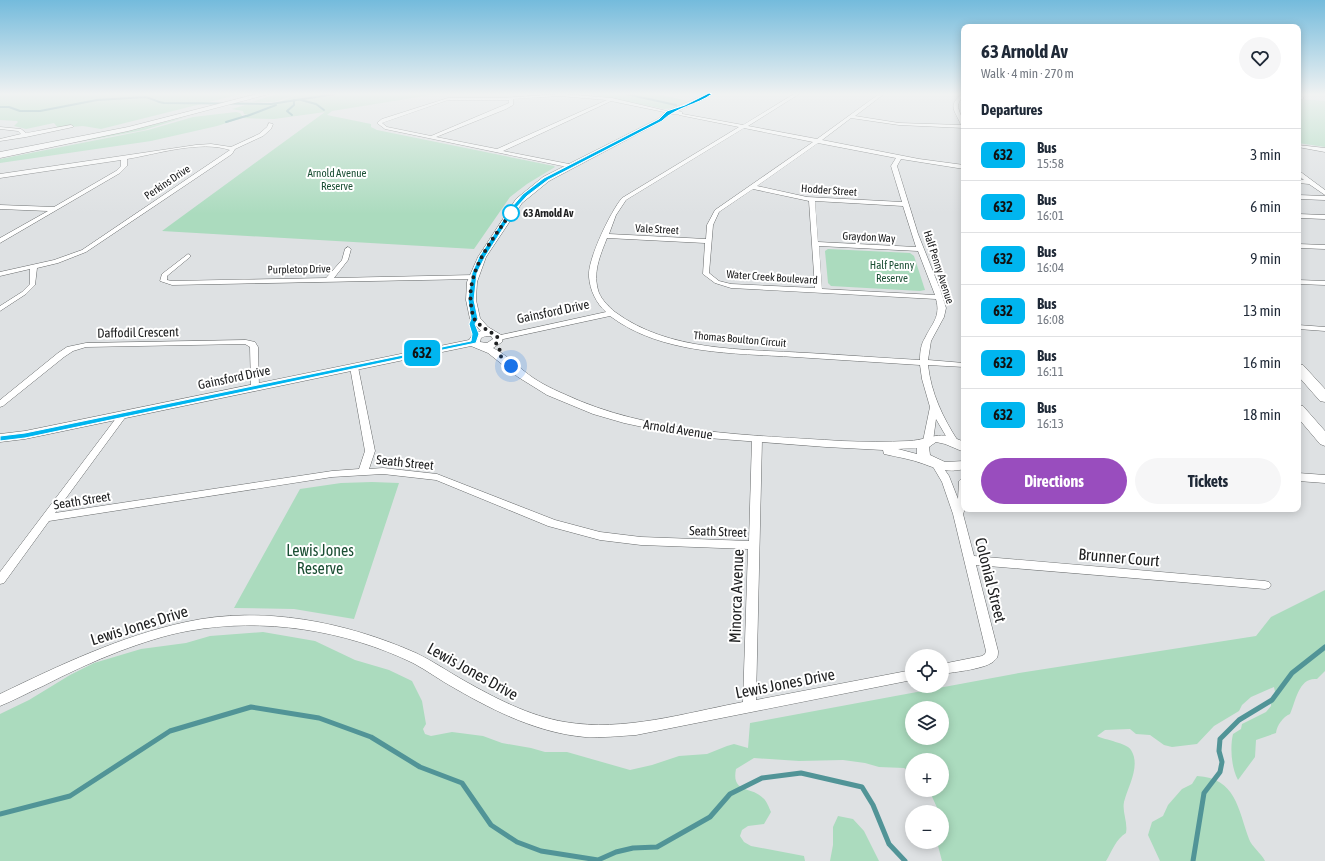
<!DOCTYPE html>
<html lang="en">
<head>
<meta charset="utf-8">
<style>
  body { margin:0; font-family:"Asap Condensed",sans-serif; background:#f6f6f7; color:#1f2937; height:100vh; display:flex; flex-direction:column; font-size:15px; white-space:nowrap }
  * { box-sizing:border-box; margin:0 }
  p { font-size:13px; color:#747a83 }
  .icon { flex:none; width:22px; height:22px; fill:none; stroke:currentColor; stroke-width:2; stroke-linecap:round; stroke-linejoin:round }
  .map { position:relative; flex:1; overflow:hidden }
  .side { position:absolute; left:961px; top:24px; width:340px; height:488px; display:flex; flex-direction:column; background:#fff; border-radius:8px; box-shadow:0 2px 10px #0003 }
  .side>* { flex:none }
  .badge { padding:0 8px; border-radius:6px; font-size:14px; line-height:26px }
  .fabs { position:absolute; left:905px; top:649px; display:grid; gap:8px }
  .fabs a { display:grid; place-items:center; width:44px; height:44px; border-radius:50%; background:#fff; box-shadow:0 2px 10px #0003; font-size:20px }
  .you { position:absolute; width:20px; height:20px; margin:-10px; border:3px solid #fff; border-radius:50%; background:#1a73e8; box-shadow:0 0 0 6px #1a73e833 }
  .map>.badge { position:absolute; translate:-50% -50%; box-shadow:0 0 0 2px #fff }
  h2 { padding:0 20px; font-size:15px; line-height:36px }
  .round { display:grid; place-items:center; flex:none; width:42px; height:42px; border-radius:21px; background:#f6f6f7 }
  .head { display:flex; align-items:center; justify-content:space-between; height:68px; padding:0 20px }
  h1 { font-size:19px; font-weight:700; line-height:30px }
  .button { display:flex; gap:8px; margin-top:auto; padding:8px 20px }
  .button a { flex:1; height:46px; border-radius:24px; background:#994dbe; color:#fff; font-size:16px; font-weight:700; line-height:46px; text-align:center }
  .button a+a { background:#f6f6f7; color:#1f2937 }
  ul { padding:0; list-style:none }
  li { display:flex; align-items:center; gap:12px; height:52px; padding:0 20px; border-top:1px solid #e0e1e3 }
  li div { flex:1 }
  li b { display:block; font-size:15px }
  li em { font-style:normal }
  li .badge { min-width:44px; font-weight:700; text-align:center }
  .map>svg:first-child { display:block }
  .green { fill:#abdbbe; fill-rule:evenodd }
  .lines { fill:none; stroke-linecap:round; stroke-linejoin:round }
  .stream-far1 { stroke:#519497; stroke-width:2 }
  .stream { stroke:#519497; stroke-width:5 }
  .minor-casing { stroke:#686b6c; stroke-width:1 }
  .tertiary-casing { stroke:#686b6c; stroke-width:1 }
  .primary-casing { stroke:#686b6c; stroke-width:1 }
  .minor { fill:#fff; fill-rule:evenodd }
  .tertiary { fill:#fff; fill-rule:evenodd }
  .primary { fill:#fff; fill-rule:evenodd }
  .line { fill:#00b5ef; stroke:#fff }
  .walk { stroke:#202122; stroke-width:4; stroke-dasharray:0 7.2 }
  .stop-dot { fill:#fff; stroke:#00b5ef; stroke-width:2 }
  .labels { text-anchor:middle; stroke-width:4; stroke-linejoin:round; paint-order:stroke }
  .far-park-label { font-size:11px; fill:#1b4f34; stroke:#fff }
  .far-street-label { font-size:11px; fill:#202122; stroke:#fff }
  .far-stop-label { font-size:11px; font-weight:bold; fill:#202122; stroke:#fff; text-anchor:start }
  .street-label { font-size:13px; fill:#202122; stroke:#fff }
  .near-park-label { font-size:16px; fill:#1b4f34; stroke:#fff }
  .near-street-label { font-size:16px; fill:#202122; stroke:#fff }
</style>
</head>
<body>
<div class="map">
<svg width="1325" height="861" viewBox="0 0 1325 861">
  <rect width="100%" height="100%" fill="#dee1e3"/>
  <g class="green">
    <path d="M0 94H241L101 129 83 126 58 128 54 123 26 129 14 126 18 122 17 121 0 120Z"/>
    <path d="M277 94H437L332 111 327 115 371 124V127L377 130 554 166 555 167 527 184 510 197 474 249 162 231 325 112 274 119 242 118 217 126 151 141 0 163V159L148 130 193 117 236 112 240 113 243 117 299 94 274 102H252Z"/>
    <path d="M590 94H657L688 101 673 108 664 109Z"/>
    <path d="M1298 99 1325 101V147L1298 143Z"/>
    <path d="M275 104 248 115 244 114 243 111 232 109 245 105Z"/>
    <path d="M186 117 144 130 73 143Z"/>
    <path d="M828 249 910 253 914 256 925 290 920 291 831 286 828 283 825 251Z"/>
    <path d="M372 482 399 483 354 619 294 609 234 608 300 489 341 483Z"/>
    <path d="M1325 590V671L1317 679C1299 677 1296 700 1290 714 1283 717 1277 725 1276 733L1256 740 1255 757 1238 780C1231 767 1230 747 1233 734L1241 729 1242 724 1266 712 1271 706V698L1275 692 1274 687 1251 697 1242 705 1239 711 1214 726 1197 744 1172 747 1164 745 1150 735 1136 734 1130 729 1105 730 1097 736C1105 740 1127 743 1131 750 1141 766 1128 786 1124 802 1122 812 1128 822 1126 833 1116 839 1112 851 1106 861H942L937 842H942V829L944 824 942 812H939L929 790H942V760H912V772L904 768 879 767 865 763 843 760 799 761 754 758 736 769C731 794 752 786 763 798 767 801 769 808 771 812L764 824 748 826 742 830 740 836 744 842 751 846 804 856 805 861H0V714L29 700 70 675 94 663 141 649 186 643 210 636 263 632 315 641 355 660 389 670 412 681 422 701 426 724 423 729 425 734 431 736 452 732 483 736 502 743 531 748 545 752H567L630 770 652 765 679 756 707 754 727 746 734 744 748 748 750 723 1019 673 1256 636 1271 617ZM912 708H942V738H912Z"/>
    <path d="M1197 776C1236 778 1238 809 1249 839 1252 847 1261 853 1265 861H1160L1148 835 1152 822 1163 816 1168 805 1182 789 1192 784Z"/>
    <path d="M838 816 853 819 864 831 879 861H830L833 845V827Z"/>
  </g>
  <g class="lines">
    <g class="stream-far1">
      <path d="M626 94 676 105"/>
      <path d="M301 100 316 104 324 110"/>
      <path d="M0 107H9L20 111H40L97 100 145 97C153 98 155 102 164 103L271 104 335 94"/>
      <path d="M292 115 287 111 294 105V100"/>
      <path d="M247 116 276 105"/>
      <path d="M226 122 246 116"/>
    </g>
    <g class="stream">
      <path d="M0 814 70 796 170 731 251 707 319 718 371 737 420 767 462 783 491 825 517 842 541 851 598 860 616 852 633 848 657 847 710 817 730 794 762 778 801 773 862 787 873 805 889 844 905 861"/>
      <path d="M1193 861 1204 793 1220 772 1222 762 1219 751 1220 739 1239 720 1272 700 1292 673 1325 647"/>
    </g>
    <defs>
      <g id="minor">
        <path d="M562 94 612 98 671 112 669 113 611 101 503 151 574 165V167L572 168 385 129 377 123 382 119 448 98H500ZM560 96 607 100 497 149 436 137 506 109 513 105V99ZM448 100H509V103L431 136 387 127 382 123Z"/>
        <path d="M794 94H799L748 126 817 139 879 94H884L855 116 899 123 961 125C955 110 947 106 962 94H964V96C951 107 964 114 964 128L899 125 851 118 822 140 919 159 964 165V169L901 159 897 166 918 234 940 289 946 308 944 317 931 341 928 360 964 363V367L928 365C931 393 943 418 958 441L956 443H950L936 419 933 441 928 444 923 441 930 407 922 379 920 365C878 362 837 360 795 357 734 353 662 355 610 316L499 340H496L495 338 496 336 606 312C596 303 590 290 589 277 587 260 611 211 622 198L739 127 679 115 677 113 743 125ZM744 128 813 142 715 210 707 225 706 239 609 234 616 215 626 200ZM818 143 896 158 891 166 902 202 807 197 757 186ZM753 189 809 201 815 288 731 284 719 281 709 273 713 225 719 212ZM815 201 903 206 916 247 818 242ZM607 238 705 243 703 274 715 283 731 288 936 299C941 317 932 323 925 338 921 344 920 352 920 360 882 358 845 355 808 353 743 349 669 352 615 312 609 307 602 300 599 293 592 273 600 256 607 238ZM819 246 918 251 935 295 822 289Z"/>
        <path d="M1298 95 1304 98 1302 99 1298 98Z"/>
        <path d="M269 123 273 124 271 129 263 136 235 149 232 154 86 252 58 263 37 268 35 285 26 294 0 311V306L22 292 30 284V269L0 276V272L54 260 82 250 230 150C200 140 157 154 127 159V166L120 173 0 243V238L48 211 0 209V205L54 207 116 171 121 166V160L0 178V174L196 145 211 144 231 147 259 134 267 127Z"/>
        <path d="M71 125 73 126V127L26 137 0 141V139L21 134 18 131 0 129V127L21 129 26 133Z"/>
        <path d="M1298 145 1325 148V152L1298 147Z"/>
        <path d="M1298 170 1325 190V195L1309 184 1298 183V179L1304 180 1298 175Z"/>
        <path d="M1298 195 1325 196V200L1298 199Z"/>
        <path d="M1298 214 1325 215V219L1298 218Z"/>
        <path d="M1298 244 1325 245V249L1298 248Z"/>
        <path d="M348 247 351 249 348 260 334 278 474 275 477 277 474 279 172 285 160 281 162 274 188 254 190 255V257L167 276V280L172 281 326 278 342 260 345 249Z"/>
        <path d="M1298 280 1325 281V285L1298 284Z"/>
        <path d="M1298 325 1325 327V331L1298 329Z"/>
        <path d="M246 340 255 342 258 347 259 387 258 389 255 390 251 387 250 347 245 344 86 347 73 351 64 357 3 406 0 407V400L58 353 67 347 86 343Z"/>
        <path d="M351 365H354L358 367 375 451 369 469 383 468 437 474 555 520 600 532 641 537 749 541 752 439 757 436 760 437 762 439 756 700 912 670V680L636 735C619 736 602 738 585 737 539 733 496 712 456 689 441 681 428 671 413 663 345 630 263 617 188 631 165 635 142 643 120 651 94 661 68 673 43 686 29 692 15 700 0 706V694C60 665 121 636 186 622 262 605 346 622 416 653 433 661 447 671 463 680 495 698 529 716 565 722 624 732 685 713 743 702L748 549 641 545 600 540 548 526 436 480 383 474 332 477 49 521 4 583 0 584V572L120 413H126L127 415 55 513 332 471 359 469 365 451 350 367Z"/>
        <path d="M937 462 940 463 949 476 958 499 959 481 961 479 964 478 965 509 963 514 974 556 1265 581 1269 582 1271 585 1269 588 1265 589 976 565 998 651C998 654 998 658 995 660 988 669 954 672 942 674V664L982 656 985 654 986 651 953 514 942 482 932 465Z"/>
      </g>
      <g id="tertiary">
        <path d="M707 94H714L678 111 682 112V114H670L662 121 549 181 522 203 486 257 477 282 476 300 480 318 488 327 503 336 502 342 493 348C505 354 514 363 524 371 536 381 550 388 564 394 649 434 750 435 842 441 865 442 887 442 909 441 934 439 937 429 964 442V452L945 444 936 442 929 447 930 455 945 462 964 461V469C949 473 937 469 924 464 911 459 897 457 884 454L883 450 826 447 708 438 652 429 624 423 593 414 547 395 518 377 488 353 471 346 25 439 0 442V434L25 431 469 340 473 334 481 331 470 319 466 300 467 282 478 257 516 199 543 177 658 119 667 111ZM486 336H491L493 339 487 343 480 342 481 338ZM917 448V454L898 449Z"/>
        <path d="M1298 473 1325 475V483L1298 481Z"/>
      </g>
      <g id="primary">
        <path d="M257 94H269L128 131 0 158V152L128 127Z"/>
        <path d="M1298 364 1303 365 1325 389V402L1320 401 1298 376Z"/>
        <path d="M1298 405 1303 406 1325 431V446L1320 444 1298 418Z"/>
      </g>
    </defs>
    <use href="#minor" class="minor-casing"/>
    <use href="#tertiary" class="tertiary-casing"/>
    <use href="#primary" class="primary-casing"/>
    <use href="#minor" class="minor"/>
    <use href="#tertiary" class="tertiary"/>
    <use href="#primary" class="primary"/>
  </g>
  <linearGradient id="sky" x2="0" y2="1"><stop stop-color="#74bbdc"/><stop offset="0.44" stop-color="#f0f2f2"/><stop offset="1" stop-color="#f0f2f2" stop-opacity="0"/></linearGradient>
  <rect width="1325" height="214" fill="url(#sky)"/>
  <path class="line" d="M709 93 712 94C697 105 676 107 662 121L548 180 527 196 516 208 485 257 477 273 474 300 478 319 475 324 479 334 476 343 25 438 0 441V436L25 433 471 341 472 334 469 324 471 319 468 300 472 273 479 257 511 208 523 194 544 178 659 119 667 111 685 105Z"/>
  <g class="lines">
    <path class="walk" d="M511 213 514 208C496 236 466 268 471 305 472 309 472 316 475 320 482 328 489 331 497 336L498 340 496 344 501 352V357L511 366"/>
  </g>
  <circle class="stop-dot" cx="511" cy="213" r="8"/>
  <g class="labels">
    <g class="far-park-label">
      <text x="337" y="177">Arnold Avenue<tspan x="337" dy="13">Reserve</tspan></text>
      <text x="892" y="269">Half Penny<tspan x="892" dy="13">Reserve</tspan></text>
    </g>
    <g class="far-street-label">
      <text transform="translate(167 182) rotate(-34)" y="4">Perkins Drive</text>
      <text transform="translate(829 190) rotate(4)" y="4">Hodder Street</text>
      <text transform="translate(657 229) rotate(3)" y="4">Vale Street</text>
      <text transform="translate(869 237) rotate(3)" y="4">Graydon Way</text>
      <text transform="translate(939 267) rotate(72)" y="4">Half Penny Avenue</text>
      <text transform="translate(299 269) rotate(-1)" y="4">Purpletop Drive</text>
      <text transform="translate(772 277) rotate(4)" y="4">Water Creek Boulevard</text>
      <text transform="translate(740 339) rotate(5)" y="4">Thomas Boulton Circuit</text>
    </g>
    <g class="far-stop-label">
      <text x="523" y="217">63 Arnold Av</text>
    </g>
    <g class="street-label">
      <text transform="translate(553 311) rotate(-12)" y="5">Gainsford Drive</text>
      <text transform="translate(138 332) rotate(-1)" y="5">Daffodil Crescent</text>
      <text transform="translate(234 377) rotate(-12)" y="5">Gainsford Drive</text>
      <text transform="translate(678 429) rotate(9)" y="5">Arnold Avenue</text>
      <text transform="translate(405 462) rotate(6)" y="5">Seath Street</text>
      <text transform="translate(82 500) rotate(-9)" y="5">Seath Street</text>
      <text transform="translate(718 531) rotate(2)" y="5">Seath Street</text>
    </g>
    <g class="near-park-label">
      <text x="320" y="556">Lewis Jones<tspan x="320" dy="18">Reserve</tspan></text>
    </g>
    <g class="near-street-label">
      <text transform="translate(1119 557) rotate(5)" y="6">Brunner Court</text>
      <text transform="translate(991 580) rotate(76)" y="6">Colonial Street</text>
      <text transform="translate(736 596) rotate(-88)" y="6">Minorca Avenue</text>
      <text transform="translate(139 625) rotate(-17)" y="6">Lewis Jones Drive</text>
      <text transform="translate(473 671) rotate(29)" y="6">Lewis Jones Drive</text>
      <text transform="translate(785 683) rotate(-11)" y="6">Lewis Jones Drive</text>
    </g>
  </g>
</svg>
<div class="fabs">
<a><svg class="icon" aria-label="locate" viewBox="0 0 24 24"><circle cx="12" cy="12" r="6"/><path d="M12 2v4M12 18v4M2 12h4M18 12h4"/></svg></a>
<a><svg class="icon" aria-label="layers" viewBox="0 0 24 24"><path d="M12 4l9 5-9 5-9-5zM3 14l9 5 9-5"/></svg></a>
<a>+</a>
<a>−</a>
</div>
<div class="you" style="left:511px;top:366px"></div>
<b class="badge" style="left:422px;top:353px;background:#00b5ef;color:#111">632</b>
<section class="side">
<div class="head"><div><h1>63 Arnold Av</h1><p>Walk · 4 min · 270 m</p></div><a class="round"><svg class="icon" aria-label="heart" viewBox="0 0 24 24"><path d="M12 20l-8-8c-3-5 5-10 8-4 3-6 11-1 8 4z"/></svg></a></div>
<h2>Departures</h2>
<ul>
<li><span class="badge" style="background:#00b5ef;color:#111">632</span><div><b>Bus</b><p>15:58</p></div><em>3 min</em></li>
<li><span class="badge" style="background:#00b5ef;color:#111">632</span><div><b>Bus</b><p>16:01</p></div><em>6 min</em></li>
<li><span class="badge" style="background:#00b5ef;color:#111">632</span><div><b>Bus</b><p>16:04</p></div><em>9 min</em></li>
<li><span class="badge" style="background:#00b5ef;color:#111">632</span><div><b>Bus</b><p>16:08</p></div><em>13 min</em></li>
<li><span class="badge" style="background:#00b5ef;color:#111">632</span><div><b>Bus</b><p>16:11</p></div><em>16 min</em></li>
<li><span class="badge" style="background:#00b5ef;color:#111">632</span><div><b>Bus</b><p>16:13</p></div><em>18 min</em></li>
</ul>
<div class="button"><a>Directions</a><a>Tickets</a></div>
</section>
</div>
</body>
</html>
